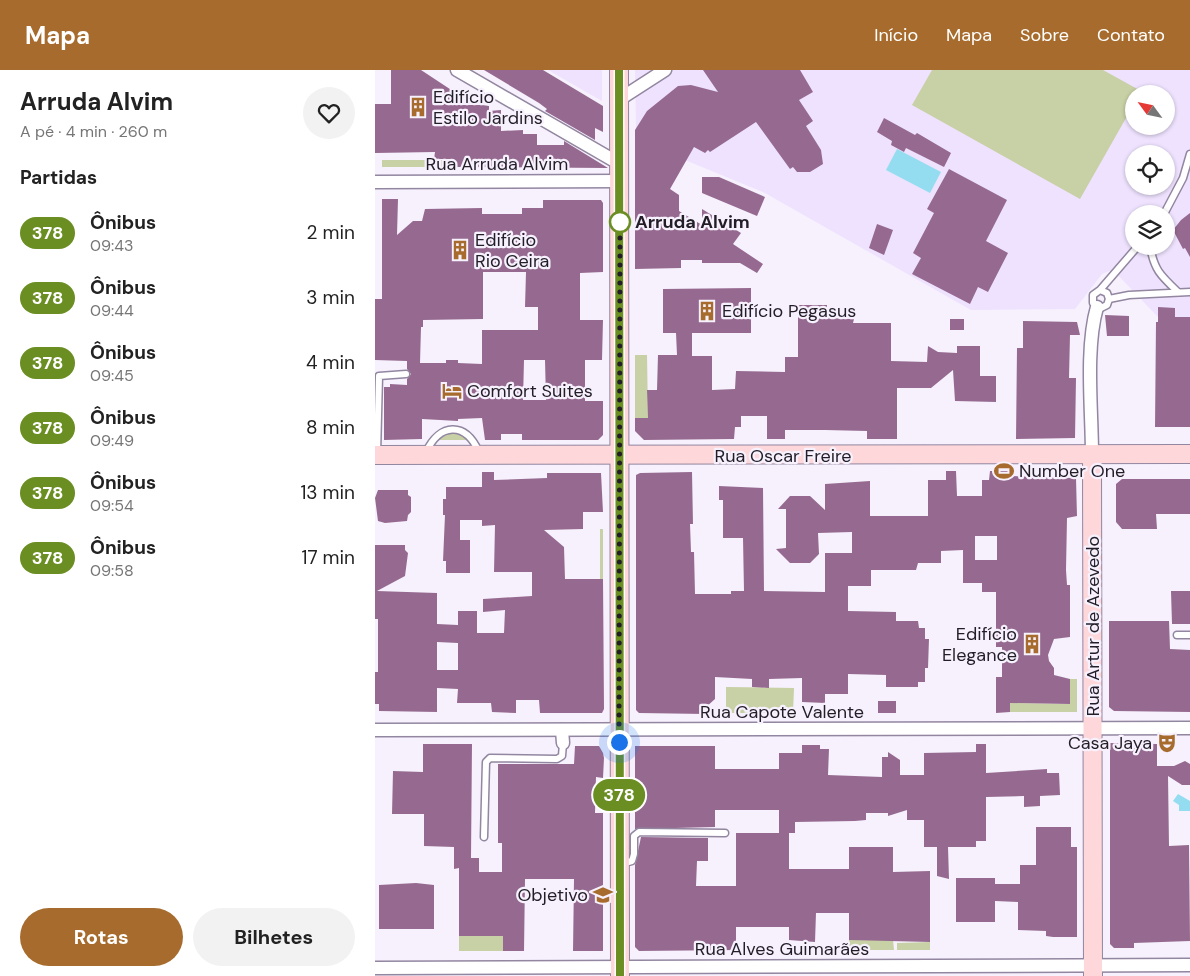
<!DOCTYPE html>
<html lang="pt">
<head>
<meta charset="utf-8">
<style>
  body { margin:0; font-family:"DM Sans",sans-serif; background:#f2f2f2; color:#222; height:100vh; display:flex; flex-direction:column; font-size:19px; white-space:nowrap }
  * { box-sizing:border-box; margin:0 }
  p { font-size:16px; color:#767676 }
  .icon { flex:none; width:28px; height:28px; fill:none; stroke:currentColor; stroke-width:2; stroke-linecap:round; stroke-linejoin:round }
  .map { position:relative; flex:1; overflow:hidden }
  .sheet { display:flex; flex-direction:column; background:#fff; width:375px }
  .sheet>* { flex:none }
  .badge { padding:0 10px; border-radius:16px; font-size:18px; line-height:32px }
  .needle { width:32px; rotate:303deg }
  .fabs { position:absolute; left:750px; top:15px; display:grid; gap:10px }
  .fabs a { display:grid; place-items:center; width:50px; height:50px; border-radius:50%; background:#fff; box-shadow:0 1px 4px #0004; font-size:25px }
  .you { position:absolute; width:25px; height:25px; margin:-12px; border:4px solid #fff; border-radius:50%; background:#1a73e8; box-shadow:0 0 0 8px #1a73e833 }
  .map>.badge { position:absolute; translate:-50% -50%; box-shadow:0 0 0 2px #fff }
  h2 { padding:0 20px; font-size:19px; line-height:45px }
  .round { display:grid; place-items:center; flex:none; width:52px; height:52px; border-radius:26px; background:#f2f2f2 }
  .overview { display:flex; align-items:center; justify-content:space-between; height:85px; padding:0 20px }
  h1 { font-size:24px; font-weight:700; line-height:38px }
  .primary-button { display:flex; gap:10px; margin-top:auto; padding:10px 20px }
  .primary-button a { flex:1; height:58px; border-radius:30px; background:#a76c2d; color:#fff; font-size:20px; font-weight:700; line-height:58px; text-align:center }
  .primary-button a+a { background:#f2f2f2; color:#222 }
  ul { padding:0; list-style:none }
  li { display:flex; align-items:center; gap:15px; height:65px; padding:0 20px }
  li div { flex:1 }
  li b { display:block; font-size:19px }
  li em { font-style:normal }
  li .badge { min-width:55px; font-weight:700; text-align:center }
  header { display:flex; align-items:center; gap:30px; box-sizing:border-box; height:70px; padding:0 25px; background:#a76c2d; color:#fff }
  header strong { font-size:24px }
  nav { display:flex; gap:28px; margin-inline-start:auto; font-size:18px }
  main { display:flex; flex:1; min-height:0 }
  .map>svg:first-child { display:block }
  .built { fill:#eee2fe; fill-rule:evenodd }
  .green { fill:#c8d0a5 }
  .water { fill:#94ddf0 }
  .building { fill:#966a90; fill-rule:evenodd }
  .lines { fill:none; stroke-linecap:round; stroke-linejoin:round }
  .lane-casing { stroke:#9286a0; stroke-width:9 }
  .street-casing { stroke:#9286a0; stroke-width:15 }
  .secondary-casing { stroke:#9286a0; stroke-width:20 }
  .lane { stroke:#fff; stroke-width:6 }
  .street { stroke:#fff; stroke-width:12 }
  .secondary { stroke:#fdd7d9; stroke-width:18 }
  .line-casing { stroke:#fff; stroke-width:11 }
  .line { stroke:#6b8e23; stroke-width:8 }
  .walk { stroke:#221d27; stroke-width:5; stroke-dasharray:0 9 }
  .stop-dot { fill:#fff; stroke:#6b8e23; stroke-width:2.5 }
  .labels { text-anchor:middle; stroke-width:4.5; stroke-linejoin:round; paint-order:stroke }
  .poi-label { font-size:18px; fill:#221d27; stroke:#f6f1fd; text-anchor:start }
  .street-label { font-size:18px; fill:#221d27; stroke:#f6f1fd }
  .stop-label { font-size:18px; font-weight:bold; fill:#221d27; stroke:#f6f1fd; text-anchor:start }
</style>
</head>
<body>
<header>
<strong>Mapa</strong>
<nav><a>Início</a><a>Mapa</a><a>Sobre</a><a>Contato</a></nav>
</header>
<main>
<section class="sheet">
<div class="overview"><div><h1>Arruda Alvim</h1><p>A pé · 4 min · 260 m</p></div><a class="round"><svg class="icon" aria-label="heart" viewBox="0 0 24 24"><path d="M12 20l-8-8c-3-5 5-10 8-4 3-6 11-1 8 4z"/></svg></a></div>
<h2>Partidas</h2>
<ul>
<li><span class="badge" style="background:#6b8e23;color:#fff">378</span><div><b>Ônibus</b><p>09:43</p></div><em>2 min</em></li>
<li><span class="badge" style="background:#6b8e23;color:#fff">378</span><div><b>Ônibus</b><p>09:44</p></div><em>3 min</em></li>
<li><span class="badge" style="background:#6b8e23;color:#fff">378</span><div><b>Ônibus</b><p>09:45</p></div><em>4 min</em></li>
<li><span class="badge" style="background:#6b8e23;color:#fff">378</span><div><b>Ônibus</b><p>09:49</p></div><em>8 min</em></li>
<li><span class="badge" style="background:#6b8e23;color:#fff">378</span><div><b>Ônibus</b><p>09:54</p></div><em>13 min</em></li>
<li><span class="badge" style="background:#6b8e23;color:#fff">378</span><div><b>Ônibus</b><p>09:58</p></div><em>17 min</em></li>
</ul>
<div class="primary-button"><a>Rotas</a><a>Bilhetes</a></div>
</section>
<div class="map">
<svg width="815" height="906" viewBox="0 0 815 906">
  <rect width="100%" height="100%" fill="#f6f1fd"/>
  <g class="built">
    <path d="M173 0H227V31Z"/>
    <path d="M260 0H815V247H783L740 202 734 201 727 204 700 239 596 240 390 123 310 90 261 59ZM759 24H791V56H759ZM759 84H791V116H759ZM759 144H791V176H759Z"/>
  </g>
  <g class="green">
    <path d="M557 0H728L766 21 765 24H759V34L705 129 537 35Z"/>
    <rect x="7" y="90" width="72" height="7"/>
    <path d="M260 285H272L273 348H260Z"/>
    <path d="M76 362 84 363 93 370H63Z"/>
    <rect x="225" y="459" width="3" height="50"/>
    <path d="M695 609H702V642H635V633L695 634Z"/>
    <path d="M351 617 419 618 418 643H351Z"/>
    <rect x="84" y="866" width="44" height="15"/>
    <path d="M474 870H518L519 880H474Z"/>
    <path d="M555 872V880H522V873Z"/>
  </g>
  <g class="water">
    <path d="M522 79 566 102 555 123 511 100Z"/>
    <path d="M803 724 815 731V741H804V735L798 731Z"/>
  </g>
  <g class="building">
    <path d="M16 0H46L87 27V35H107L114 36V41L126 40V61L148 60V64H162V75H189V71L233 98 79 97V89H59L60 82 0 83V34H16Z"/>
    <path d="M109 0H168L228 36V62L220 58V70L170 41 172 39 164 33Z"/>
    <path d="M328 0H425L438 22 424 30 438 51 431 56 446 80 448 94 435 102H422L418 97 415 99 381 52 335 82 333 80 330 83 319 77 295 119 304 125V141L327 155V139L366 163 358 174 388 194 382 203 365 193H327V190H306V198L260 199V60L272 41 303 16 316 15 343 22Z"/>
    <path d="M509 48 540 65 542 63 576 83 569 97 531 78 529 82 516 75 517 71 502 62Z"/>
    <path d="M574 99 632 130 611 171 633 183 613 222 603 217 595 234 537 204 546 188 538 183 559 143 552 139Z"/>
    <path d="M327 107H344L390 127 382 146 327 123Z"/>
    <path d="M7 129H23L22 165 38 151H47L50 139 107 138V144H147V138H168V130H226L228 133V202L205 203V250H228L227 290H210V331H228V365L223 370H147V364H126V370H110L107 348 83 349V351L47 349V369L9 370V317H15V314L32 315V309L36 304 32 299V291L0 290V229H7ZM108 202H151L150 237H163V260H107V294L83 293V290H71V293H45L46 257H48V250L108 249ZM149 290H170L171 330H148Z"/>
    <path d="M815 143V187L810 178 808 179 798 160 806 150Z"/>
    <path d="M502 154 518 160 509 185 494 178Z"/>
    <path d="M376 218V263H317V286H337V320L360 319 361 301 410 302V287H423V235H452V248L479 249 478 253H516V291L552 292 553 276 563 282 582 283V276H605V306H621V332L580 331 578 300 556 318H522V369H492V361L450 360H410V369H392V346H366V357H360L359 369 269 370 260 361V348H273L272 320H282L283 285H302L301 263H288V219Z"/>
    <path d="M783 237 800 238V247H815V357H780L781 252H783Z"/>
    <path d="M730 245 754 246V266H732Z"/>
    <rect x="575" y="249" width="14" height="11"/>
    <path d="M648 251 702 252 705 265H695L694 308H701L700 368 641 369 642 278H648Z"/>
    <path d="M571 401H581L582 426H607V410H614L615 401H636V406L701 408 702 446 692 448 691 500 692 515H695V567L679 569 673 585 674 591 679 598V605L695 609V634L635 633V642L621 643V607H627V577H621V522H607V513H588V480L566 481V493H543L541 500H496V516H473V541L521 542V551H543L544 558H550V569H554L553 598H550V612H543V617H511V605L473 604V624H450V633L427 632V608L394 609V618L377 617V609L340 607V629L330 638V644L264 643 261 640V405L265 403 317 402 318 454H315L316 482H319L320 524H356V521H369L368 468H348V430H344V416L388 418 389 521 450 522V483H477V462L443 463 444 484 435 493H415L401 479 411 478V439H403L415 426H435L450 440V414L495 411V446H553V410H571ZM600 466H622V490H600Z"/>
    <path d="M107 402H119V410L172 408V403H226L228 442H208V459L169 460 189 477 190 509H228L229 639 227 643H165L164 630H141V643L117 642 116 633H82L83 619 62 618V642L4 641V634H0V602H3V549H0V475H30V480L33 483 30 506 2 521 62 523V554L83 555V541H102V563H129L130 540 108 542V529L157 526V502H119L120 455 107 456V450H85V470H95V503H71V491H68L70 445H68V429H71V417H107ZM62 572 83 573V600H62Z"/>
    <path d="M747 409H815V444H781L782 459H747L741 452V414Z"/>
    <path d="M3 420H33V425L36 427V442L33 445 32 451 10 453 3 451 0 428Z"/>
    <path d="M796 521H815V554H797Z"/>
    <path d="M734 551H794L795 579 815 580V642L739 641 734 637Z"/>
    <rect x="503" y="631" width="18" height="12"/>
    <path d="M735 673 782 674V696H799L810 691 815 694V715H807L793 706 794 776 814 775 815 871 759 873V878H739L735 874Z"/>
    <path d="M48 674H97L96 788H104V802H127V773H123V694H199L200 676H224L228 683 229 688 228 708 221 707 220 743H228V881H198L199 809H150L149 881H128V866H84V798L79 799V777L49 776V744H17L18 701 48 702Z"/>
    <path d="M601 674H611V703L672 699V703H684L685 725 665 726V736L649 737V726L611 727V771H601V777H573L574 809 562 806V777H549V750H532V740L513 746V743H491V750L480 751 420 752V763H414V799H474V777H518V802L555 801V872L474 870V843H441L440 872 414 870V857H361V880L264 881 260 877V795L266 767 333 768V791H322L321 816H361V763H404V740H340V757L260 759V676H340V699H404V683H427V675H445V679H454L453 705 507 707V687H513V682L525 690V705H549V683L601 682Z"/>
    <path d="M661 757H696V777H702V867H678L671 866V861L643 860V832L620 831V852H581V808H620V814H645V795H661Z"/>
    <path d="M41 813 59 815V859H4V815Z"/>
  </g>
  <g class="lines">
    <defs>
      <g id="lane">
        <path d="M789 144 808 108 815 84"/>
        <path d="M775 176C779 200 786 206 803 222"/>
        <path d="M725 220 732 223 734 229 732 235 726 238 718 233V225L725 220 763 176"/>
        <path d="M734 229 754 225 815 222"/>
        <path d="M51 382C65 353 90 351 104 382"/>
        <path d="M2 384 4 306 31 304"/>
        <path d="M802 565H815"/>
        <path d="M109 767 111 692 115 688 182 689 187 686 188 673"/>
        <path d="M246 794 257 791 259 784V766L264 762 350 763"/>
      </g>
      <g id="street">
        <path d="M82 0 245 94"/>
        <path d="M245 29 290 0"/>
        <path d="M0 112 245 111"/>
        <path d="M717 385C717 340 710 279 722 237"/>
        <path d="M0 660 815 658"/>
        <path d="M187 660 188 673"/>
        <path d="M0 898 815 895"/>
      </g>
      <g id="secondary">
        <path d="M244 0 245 906"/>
        <path d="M0 385 815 384"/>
        <path d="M717 385 718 906"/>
      </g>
    </defs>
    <use href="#lane" class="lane-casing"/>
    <use href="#street" class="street-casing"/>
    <use href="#secondary" class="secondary-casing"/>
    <use href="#lane" class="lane"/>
    <use href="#street" class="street"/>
    <use href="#secondary" class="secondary"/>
  </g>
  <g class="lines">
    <defs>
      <path id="line" d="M244 0 245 906"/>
    </defs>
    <use href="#line" class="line-casing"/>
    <use href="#line" class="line"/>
    <path class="walk" d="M244 672 245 152"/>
  </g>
  <defs>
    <symbol id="building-bare" viewBox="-9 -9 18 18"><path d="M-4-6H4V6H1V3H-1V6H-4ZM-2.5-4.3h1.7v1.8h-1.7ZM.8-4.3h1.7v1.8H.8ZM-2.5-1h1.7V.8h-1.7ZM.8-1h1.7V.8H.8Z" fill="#a76c2d" stroke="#f6f1fd" stroke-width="2.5" paint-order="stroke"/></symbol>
    <symbol id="hotel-bare" viewBox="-9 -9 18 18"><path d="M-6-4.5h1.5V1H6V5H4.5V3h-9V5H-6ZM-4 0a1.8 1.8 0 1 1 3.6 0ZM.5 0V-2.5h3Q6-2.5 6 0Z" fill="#a76c2d" stroke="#f6f1fd" stroke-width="2.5" paint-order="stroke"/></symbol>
    <symbol id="stadium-bare" viewBox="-9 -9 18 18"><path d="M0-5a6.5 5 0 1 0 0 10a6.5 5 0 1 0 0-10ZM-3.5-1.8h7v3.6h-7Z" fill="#a76c2d" stroke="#f6f1fd" stroke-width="2.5" paint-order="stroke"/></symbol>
    <symbol id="theatre-bare" viewBox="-9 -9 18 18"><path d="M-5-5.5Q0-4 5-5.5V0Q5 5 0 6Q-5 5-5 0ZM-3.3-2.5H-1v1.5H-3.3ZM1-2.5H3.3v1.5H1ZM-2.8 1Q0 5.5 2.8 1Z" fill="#a76c2d" stroke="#f6f1fd" stroke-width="2.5" paint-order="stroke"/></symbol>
    <symbol id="school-bare" viewBox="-9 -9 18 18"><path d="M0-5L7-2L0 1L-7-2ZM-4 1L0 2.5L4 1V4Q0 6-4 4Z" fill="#a76c2d" stroke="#f6f1fd" stroke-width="2.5" paint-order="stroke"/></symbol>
  </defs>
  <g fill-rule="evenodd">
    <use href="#building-bare" x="29" y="23" width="28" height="28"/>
    <use href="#building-bare" x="71" y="166" width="28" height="28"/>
    <use href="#building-bare" x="318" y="227" width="28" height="28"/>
    <use href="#hotel-bare" x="63" y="307" width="28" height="28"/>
    <use href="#stadium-bare" x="615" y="387" width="28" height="28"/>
    <use href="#building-bare" x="643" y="560" width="28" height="28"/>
    <use href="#theatre-bare" x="778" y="659" width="28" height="28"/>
    <use href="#school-bare" x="214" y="811" width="28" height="28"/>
  </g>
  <circle class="stop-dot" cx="245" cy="152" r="10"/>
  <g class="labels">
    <g class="poi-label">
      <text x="58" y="33">Edifício<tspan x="58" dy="21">Estilo Jardins</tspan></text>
      <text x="100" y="176">Edifício<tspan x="100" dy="21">Rio Ceira</tspan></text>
      <text x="347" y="247">Edifício Pegasus</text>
      <text x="92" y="327">Comfort Suites</text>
      <text x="644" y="407">Number One</text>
      <text x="642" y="570" text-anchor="end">Edifício<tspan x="642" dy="21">Elegance</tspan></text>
      <text x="777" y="679" text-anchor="end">Casa Jaya</text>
      <text x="213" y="831" text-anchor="end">Objetivo</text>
    </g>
    <g class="street-label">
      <text x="122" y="100">Rua Arruda Alvim</text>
      <text x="408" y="392">Rua Oscar Freire</text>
      <text transform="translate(718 556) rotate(-90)" y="6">Rua Artur de Azevedo</text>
      <text x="407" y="648">Rua Capote Valente</text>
      <text x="407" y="885">Rua Alves Guimarães</text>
    </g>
    <g class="stop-label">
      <text x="260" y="158">Arruda Alvim</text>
    </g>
  </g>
</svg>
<div class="fabs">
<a><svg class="needle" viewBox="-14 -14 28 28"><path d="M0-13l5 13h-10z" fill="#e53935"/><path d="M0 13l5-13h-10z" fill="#767676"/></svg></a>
<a><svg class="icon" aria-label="locate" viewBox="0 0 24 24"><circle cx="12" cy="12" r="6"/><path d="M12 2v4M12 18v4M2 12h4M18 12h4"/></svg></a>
<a><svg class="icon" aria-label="layers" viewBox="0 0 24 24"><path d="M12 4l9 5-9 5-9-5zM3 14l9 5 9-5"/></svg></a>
</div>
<div class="you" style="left:244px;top:672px"></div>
<b class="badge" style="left:244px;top:725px;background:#6b8e23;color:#fff">378</b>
</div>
</main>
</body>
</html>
